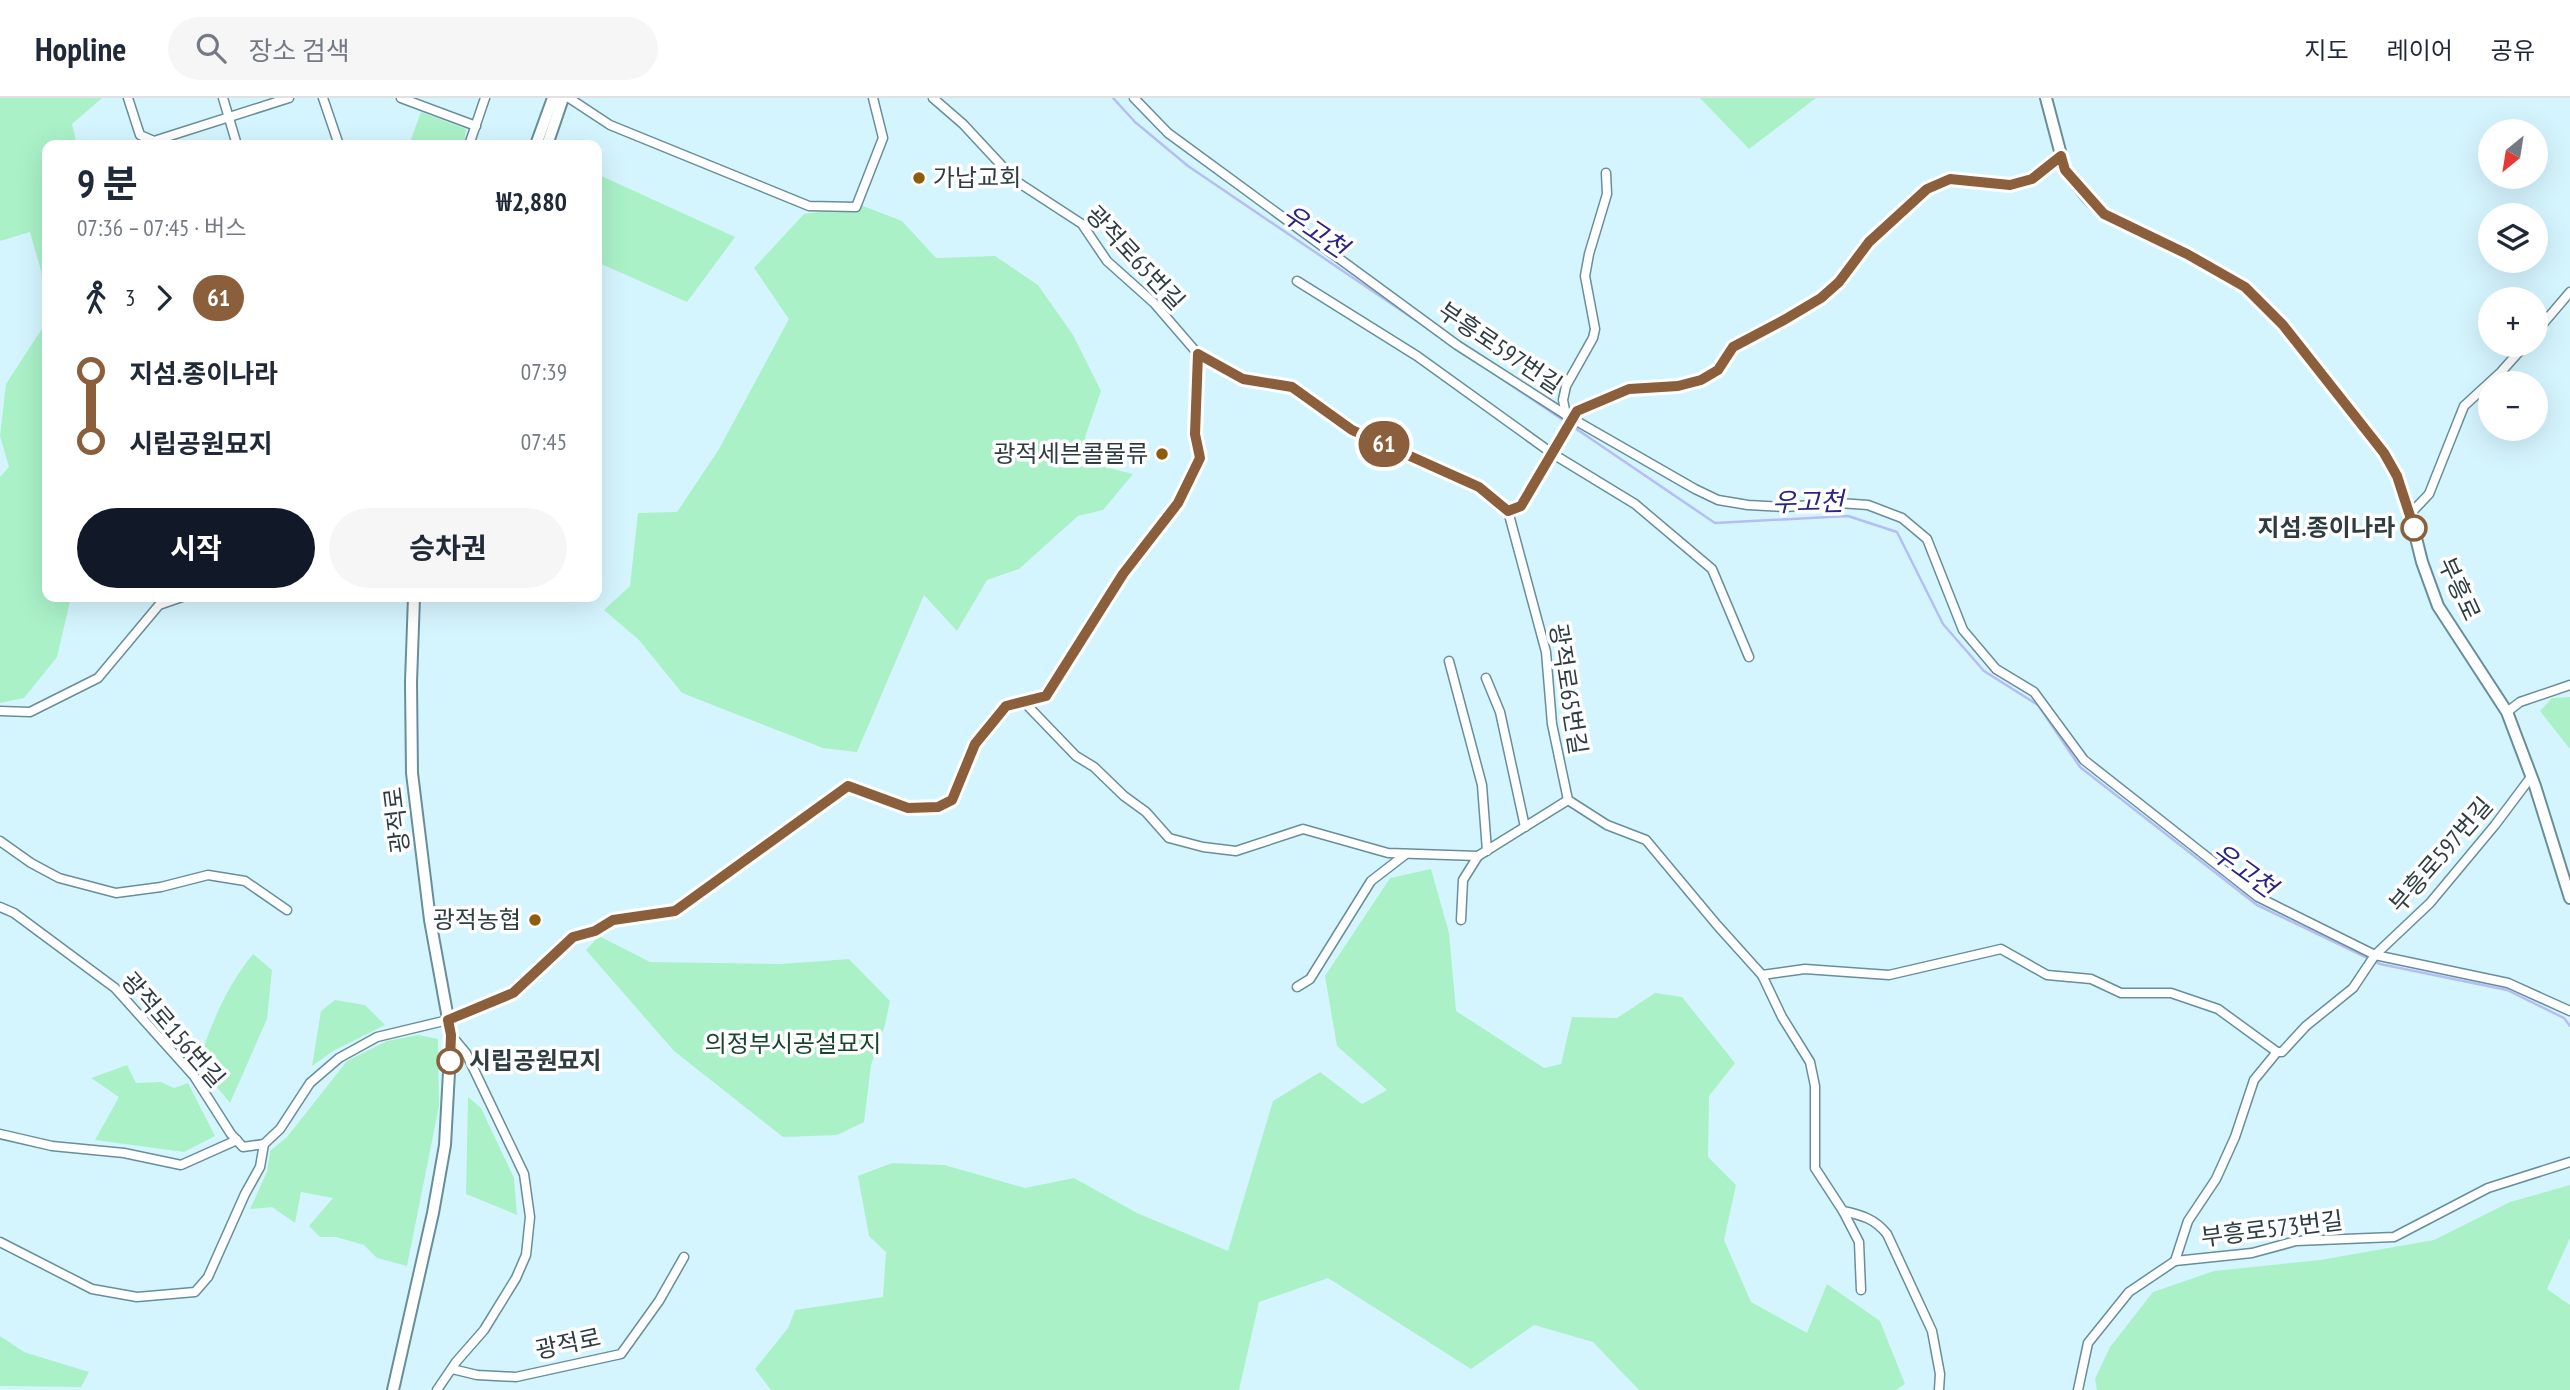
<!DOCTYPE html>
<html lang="ko">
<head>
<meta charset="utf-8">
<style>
  body { margin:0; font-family:"PT Sans Narrow","Noto Sans KR",sans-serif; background:#f6f6f7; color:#1f2937; height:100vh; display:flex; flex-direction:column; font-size:26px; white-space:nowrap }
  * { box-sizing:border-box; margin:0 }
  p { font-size:23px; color:#747a83 }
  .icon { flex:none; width:38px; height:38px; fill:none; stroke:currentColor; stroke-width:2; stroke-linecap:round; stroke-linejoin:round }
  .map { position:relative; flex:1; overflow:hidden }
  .sheet { position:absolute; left:42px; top:42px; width:560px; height:462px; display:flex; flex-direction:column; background:#fff; border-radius:14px; box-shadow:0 7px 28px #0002 }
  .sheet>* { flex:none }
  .badge { padding:0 14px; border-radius:23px; font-size:24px; line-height:46px }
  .needle { width:46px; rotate:210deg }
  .tools { position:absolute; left:2478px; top:21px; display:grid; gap:14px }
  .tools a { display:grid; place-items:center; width:70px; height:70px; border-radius:50%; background:#fff; box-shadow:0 7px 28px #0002; font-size:35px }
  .map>.badge { position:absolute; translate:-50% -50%; box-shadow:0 0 0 4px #fff }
  .legs { display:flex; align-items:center; gap:10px; height:77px; padding:0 35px; font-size:23px }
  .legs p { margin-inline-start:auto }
  .headline { display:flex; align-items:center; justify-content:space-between; height:119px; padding:0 35px }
  h1 { font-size:38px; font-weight:700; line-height:52px }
  .primary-button { display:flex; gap:14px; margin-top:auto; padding:14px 35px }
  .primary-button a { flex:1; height:80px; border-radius:42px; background:#111827; color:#fff; font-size:28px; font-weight:700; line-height:80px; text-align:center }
  .primary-button a+a { background:#f6f6f7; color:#1f2937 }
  ul { padding:0 35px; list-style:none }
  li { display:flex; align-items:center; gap:24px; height:70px; font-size:26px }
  li i { display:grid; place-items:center; width:10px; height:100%; margin:0 9px; background:currentColor }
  li i::after { content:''; width:18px; height:18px; margin:-9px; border:5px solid; border-radius:50%; background:#fff }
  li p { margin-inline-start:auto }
  li:first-child i { background:linear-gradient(#0000 50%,currentColor 0) }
  li:last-child i { background:linear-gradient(currentColor 50%,#0000 0) }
  header { display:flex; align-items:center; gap:42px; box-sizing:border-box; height:98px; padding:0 35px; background:#fff; border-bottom:2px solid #e0e1e3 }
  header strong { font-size:33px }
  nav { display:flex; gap:38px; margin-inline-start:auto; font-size:24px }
  .search { width:490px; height:63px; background:#f6f6f7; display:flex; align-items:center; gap:18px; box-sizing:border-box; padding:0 24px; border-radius:38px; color:#747a83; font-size:26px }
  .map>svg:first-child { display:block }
  .green { fill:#aaf1c8 }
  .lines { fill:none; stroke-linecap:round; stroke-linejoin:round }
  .stream { stroke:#b5bef4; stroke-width:2.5 }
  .street-casing { stroke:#688e99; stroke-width:11 }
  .secondary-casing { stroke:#688e99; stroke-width:14 }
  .street { stroke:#fff; stroke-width:8 }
  .secondary { stroke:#fff; stroke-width:10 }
  .line-1-casing { stroke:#fff; stroke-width:16 }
  .line-1 { stroke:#8b5e3c; stroke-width:10 }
  .poi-dot { fill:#8f5b0c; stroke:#fff; stroke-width:2.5 }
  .stop-1-dot { fill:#fff; stroke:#8b5e3c; stroke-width:3.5 }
  .labels { text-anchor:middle; stroke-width:7; stroke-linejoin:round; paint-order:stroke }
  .poi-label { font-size:24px; fill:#2d3d42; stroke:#fff; text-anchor:end }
  .street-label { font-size:24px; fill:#2d3d42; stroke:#fff }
  .stop-label { font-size:24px; font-weight:bold; fill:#2d3d42; stroke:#fff; text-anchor:end }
  .park-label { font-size:24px; fill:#19452f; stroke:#fff }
  .water-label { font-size:26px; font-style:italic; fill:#2a2486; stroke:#fff }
</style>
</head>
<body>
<header>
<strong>Hopline</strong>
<div class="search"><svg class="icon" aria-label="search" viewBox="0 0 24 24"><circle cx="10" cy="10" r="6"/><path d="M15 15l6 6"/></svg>장소 검색</div>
<nav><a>지도</a><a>레이어</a><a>공유</a></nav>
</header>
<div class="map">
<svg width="2570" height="1292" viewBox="0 0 2570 1292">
  <rect width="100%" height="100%" fill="#d5f5fe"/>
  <g class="green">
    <path d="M0 0H102L72 26 77 47H47V194L30 134 0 143Z"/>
    <path d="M1700 0H1816L1749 51Z"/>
    <path d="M421 14 466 31 464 47H409Z"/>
    <path d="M597 76 735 139 687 204 597 164Z"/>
    <path d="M863 108 902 123 936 160 995 158 1038 187 1073 237 1101 293 1085 339 1097 367 1133 376 1103 412 1078 418 1019 471 987 482 957 533 924 497 857 654 823 650 682 595 639 542 604 512 630 488 638 415 677 414 719 351 789 221 754 170 804 116Z"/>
    <path d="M47 223V499H71L57 559 24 600 0 605V379L9 369 0 338 6 286Z"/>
    <path d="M2570 599V651L2540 613 2552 600Z"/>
    <path d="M1431 771 1449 835 1456 913 1544 970 1561 966 1572 919 1617 920 1655 895 1682 899 1735 965 1709 998 1708 1059 1736 1087 1724 1142 1751 1204 1807 1235 1827 1186 1880 1223 1905 1286 1896 1292H1639L1593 1244 1534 1227 1471 1271 1328 1180 1259 1204 1239 1292H771L755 1271 788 1230 795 1212 883 1199 886 1154 869 1138 858 1078 892 1065 944 1067 1025 1090 1074 1080 1137 1115 1228 1153 1273 1003 1320 974 1362 1006 1387 992 1337 948 1325 878 1390 780Z"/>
    <path d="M599 838 650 864 781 866 849 861 890 903 885 927 871 967 864 1024 837 1037 783 1039 674 953 586 852Z"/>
    <path d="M253 856 272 872 267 921 230 1005 198 966C211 926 226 889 253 856Z"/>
    <path d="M335 902 365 907 385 927 333 953 312 968 321 913Z"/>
    <path d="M418 937 438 941 439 1008 407 1168 377 1160 364 1147 336 1139H320L309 1128 333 1100 301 1094 295 1125 272 1109 250 1111 267 1074 270 1053 287 1039 347 963 387 943Z"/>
    <path d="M127 967 136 985 161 984 174 990 188 985 215 1038 184 1054 95 1042 119 999 91 980Z"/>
    <path d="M468 999 481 1010 514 1080 517 1117 466 1096Z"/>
    <path d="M2570 1087V1140L2547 1191 2570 1207V1292H2097L2095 1281 2110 1249 2153 1194 2214 1173 2320 1162 2434 1142 2510 1104Z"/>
    <path d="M0 1238 24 1254 89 1274 81 1289 0 1288Z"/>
  </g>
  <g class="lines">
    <g class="stream">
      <path d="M1113 0 1135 24 1188 68 1430 232"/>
      <path d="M1496 277 1566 324"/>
      <path d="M1572 328 1715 425 1848 418 1897 434 1943 526 1984 573 2038 607 2080 669 2257 807 2380 866 2507 892 2564 920 2570 928"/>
    </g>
    <defs>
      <g id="street">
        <path d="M128 0 140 37 154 43 289 0"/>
        <path d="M223 0 237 47"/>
        <path d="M323 0 339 47"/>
        <path d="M401 0 476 28"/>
        <path d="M569 0 610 27 809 108 856 109 883 40 873 0"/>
        <path d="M933 0 963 26 1016 83 1082 126 1107 163 1154 205 1198 256 1243 281 1292 289 1352 332 1479 389 1508 413 1546 554 1552 626 1568 702 1478 758 1388 755 1303 731 1236 753 1203 749 1169 740 1146 714 1124 698 1094 669 1076 658 1023 603"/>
        <path d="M1134 0 1168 35 1457 247 1566 317 1695 391 1718 402 1748 407 1785 409 1839 405 1868 407 1902 420 1927 441 1963 532 1996 571 2034 594 2084 662 2258 799 2375 857 2508 885 2570 913"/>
        <path d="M469 47 485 0"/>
        <path d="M1297 183 1417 258 1553 356 1635 406 1712 471 1749 559"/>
        <path d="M2536 234 2570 194"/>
        <path d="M1566 317 1563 302 1566 288 1593 240 1595 231 1585 178 1589 156 1607 96 1606 75"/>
        <path d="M1508 413 1521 408 1577 313 1629 291 1678 288 1701 283 1718 272 1733 249 1821 200 1839 185 1869 144 1927 91 1950 81 2010 87 2032 81 2061 58"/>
        <path d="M2410 416 2429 396 2464 308 2501 274 2525 247"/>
        <path d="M1449 563 1482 687 1487 753"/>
        <path d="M1486 580 1500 614 1525 729"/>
        <path d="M0 613 30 614 98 580 159 507 182 499"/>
        <path d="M2507 614 2520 604 2570 587"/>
        <path d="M1568 702 1607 727 1646 742 1717 827 1762 877 1782 919 1810 964 1815 988V1070L1843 1113C1862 1117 1875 1121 1887 1136L1932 1233 1940 1276 1939 1292"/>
        <path d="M0 743 31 765 59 780 116 795 161 789 208 777 245 783 287 812"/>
        <path d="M0 809 14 815 115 890 194 978 231 1036 243 1049 264 1046 280 1031 310 985 339 960 377 939 448 922 513 895 573 839 595 833 613 822 675 813 848 688 908 710 938 709 952 702 975 646 1006 608 1046 598 1123 476 1177 405 1200 360 1196 336 1198 256"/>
        <path d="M1461 822 1463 782 1478 758"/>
        <path d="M1762 877 1805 871 1889 877 2001 851 2047 877 2091 881 2121 895H2171L2218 911 2277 954"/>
        <path d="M1297 889 1310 881 1371 783 1406 756"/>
        <path d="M2277 954H2282L2306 928 2353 890 2375 857 2430 805 2495 727 2531 679"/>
        <path d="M0 1036 52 1048 124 1055 181 1067 237 1042"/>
        <path d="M1843 1113 1859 1144 1861 1192"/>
        <path d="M0 1144 92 1191 137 1199 195 1194 208 1179 245 1096 260 1069 264 1046"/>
        <path d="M2175 1163 2188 1123 2216 1081 2235 1039 2254 982 2277 954"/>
        <path d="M452 1271 477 1277 516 1279 621 1256 659 1203 684 1159"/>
        <path d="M437 1292 456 1264 484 1232 516 1180 526 1157 530 1119 524 1076 466 955 451 937"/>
        <path d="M2078 1292 2088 1245 2129 1194 2175 1163 2252 1155 2296 1143 2394 1139 2488 1090 2570 1064"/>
      </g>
      <g id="secondary">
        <path d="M2046 0 2065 72 2087 99 2104 116 2187 156 2245 189 2283 227 2384 355 2397 378 2410 416 2422 464 2438 508 2507 614 2535 688 2570 800"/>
        <path d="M536 47 553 0"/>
        <path d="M547 47 563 0"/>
        <path d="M393 1292 433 1115 445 1047 451 937 430 822 412 675 411 584 414 499"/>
      </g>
    </defs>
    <use href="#street" class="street-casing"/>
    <use href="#secondary" class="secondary-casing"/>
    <use href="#street" class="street"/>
    <use href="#secondary" class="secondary"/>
  </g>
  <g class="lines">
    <defs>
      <path id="line-1" d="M450 963 451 937 448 922 513 895 573 839 595 833 613 822 675 813 848 688 908 710 938 709 952 702 975 646 1006 608 1046 598 1123 476 1178 405 1200 360 1195 336 1198 256 1243 281 1292 289 1352 332 1479 389 1508 413 1521 408 1577 313 1629 291 1678 288 1701 282 1718 272 1733 249 1784 222 1821 200 1839 184 1869 144 1927 91 1950 81 2010 87 2032 81 2061 58 2065 72 2104 116 2187 156 2245 189 2283 227 2384 355 2397 378 2414 430"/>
    </defs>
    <use href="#line-1" class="line-1-casing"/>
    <use href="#line-1" class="line-1"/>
  </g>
  <g class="poi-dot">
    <circle cx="919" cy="80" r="7"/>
    <circle cx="1162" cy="356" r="7"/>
    <circle cx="535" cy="822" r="7"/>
  </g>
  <g class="stop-1-dot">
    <circle cx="2414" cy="430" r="12"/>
    <circle cx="450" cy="963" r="12"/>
  </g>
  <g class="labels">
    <g class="poi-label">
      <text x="933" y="88" text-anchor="start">가납교회</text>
      <text x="1148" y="364">광적세븐콜물류</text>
      <text x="521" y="830">광적농협</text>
    </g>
    <g class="street-label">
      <text transform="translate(1135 160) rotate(47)" y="8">광적로65번길</text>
      <text transform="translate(1500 250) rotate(34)" y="8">부흥로597번길</text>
      <text transform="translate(2459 491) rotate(65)" y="8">부흥로</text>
      <text transform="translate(1568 591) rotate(81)" y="8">광적로65번길</text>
      <text transform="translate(397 722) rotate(-97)" y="8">광적로</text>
      <text transform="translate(2441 757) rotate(-49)" y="8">부흥로597번길</text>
      <text transform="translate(173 932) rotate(49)" y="8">광적로156번길</text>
      <text transform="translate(2272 1131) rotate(-7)" y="8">부흥로573번길</text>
      <text transform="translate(568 1246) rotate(-12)" y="8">광적로</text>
    </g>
    <g class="stop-label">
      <text x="2395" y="438">지섬.종이나라</text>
      <text x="469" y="971" text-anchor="start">시립공원묘지</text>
    </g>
    <g class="park-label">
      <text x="793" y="954">의정부시공설묘지</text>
    </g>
    <g class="water-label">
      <text transform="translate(1315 133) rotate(34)" y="9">우고천</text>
      <text transform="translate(1808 404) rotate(-1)" y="9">우고천</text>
      <text transform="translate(2244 772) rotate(36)" y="9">우고천</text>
    </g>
  </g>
</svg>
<div class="tools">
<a><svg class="needle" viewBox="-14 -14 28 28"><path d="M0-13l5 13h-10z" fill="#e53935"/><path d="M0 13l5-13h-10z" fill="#747a83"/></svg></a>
<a><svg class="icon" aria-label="layers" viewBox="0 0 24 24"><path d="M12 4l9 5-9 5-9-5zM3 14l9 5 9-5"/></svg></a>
<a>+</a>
<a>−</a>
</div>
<b class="badge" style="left:1384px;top:346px;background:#8b5e3c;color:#fff">61</b>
<section class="sheet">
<div class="headline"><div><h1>9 분</h1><p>07:36 – 07:45 · 버스</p></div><b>₩2,880</b></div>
<div class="legs"><svg class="icon" aria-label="walk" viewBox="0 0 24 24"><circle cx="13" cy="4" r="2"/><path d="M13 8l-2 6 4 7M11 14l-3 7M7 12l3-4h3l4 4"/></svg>3<svg class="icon" aria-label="forward" viewBox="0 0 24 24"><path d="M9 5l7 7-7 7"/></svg><b class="badge" style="background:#8b5e3c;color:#fff">61</b></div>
<ul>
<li><i style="color:#8b5e3c"></i><b>지섬.종이나라</b><p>07:39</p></li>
<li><i style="color:#8b5e3c"></i><b>시립공원묘지</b><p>07:45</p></li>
</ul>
<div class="primary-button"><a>시작</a><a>승차권</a></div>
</section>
</div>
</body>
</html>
